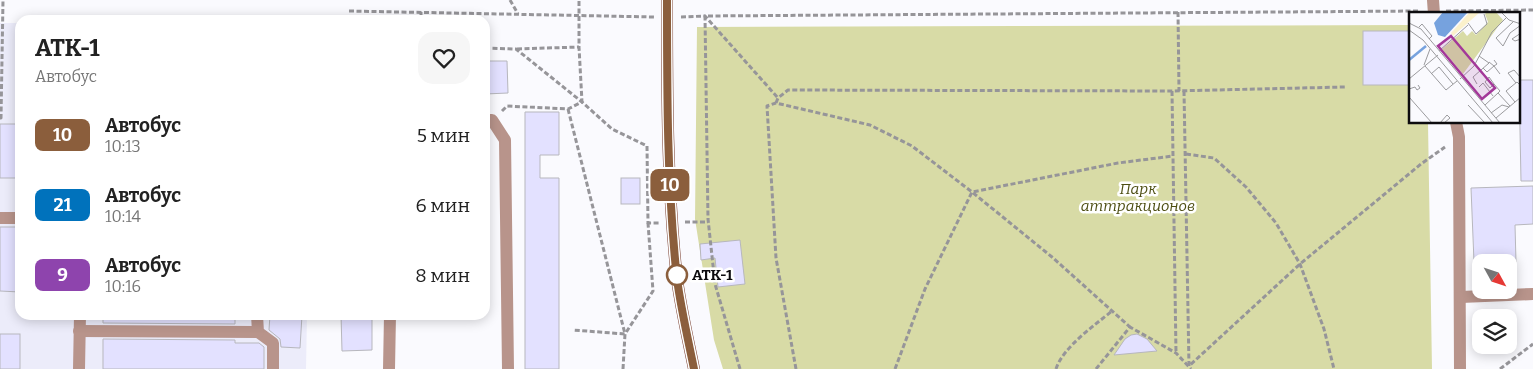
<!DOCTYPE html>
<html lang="ru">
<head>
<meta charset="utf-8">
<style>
  body { margin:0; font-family:Bitter,serif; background:#f6f6f6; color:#222; height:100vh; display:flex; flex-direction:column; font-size:19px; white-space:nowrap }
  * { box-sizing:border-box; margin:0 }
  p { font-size:16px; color:#767676 }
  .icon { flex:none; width:28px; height:28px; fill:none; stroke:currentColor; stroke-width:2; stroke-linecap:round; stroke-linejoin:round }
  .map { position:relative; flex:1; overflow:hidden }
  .panel { position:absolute; left:15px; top:15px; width:475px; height:305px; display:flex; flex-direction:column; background:#fff; border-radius:15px; box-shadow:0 2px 12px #0003 }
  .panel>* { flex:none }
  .badge { padding:0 10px; border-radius:8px; font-size:18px; line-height:32px }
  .needle { width:32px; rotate:130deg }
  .buttons { position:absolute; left:1472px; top:254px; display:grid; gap:10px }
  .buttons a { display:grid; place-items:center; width:45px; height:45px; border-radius:10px; background:#fff; box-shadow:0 2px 12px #0003; font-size:25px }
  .map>.badge { position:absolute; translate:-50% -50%; box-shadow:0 0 0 2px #fff }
  .round { display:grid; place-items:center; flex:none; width:52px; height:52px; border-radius:15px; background:#f6f6f6 }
  .summary { display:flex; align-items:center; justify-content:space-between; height:85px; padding:0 20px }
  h1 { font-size:24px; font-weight:700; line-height:38px }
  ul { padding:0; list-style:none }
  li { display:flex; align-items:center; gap:15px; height:70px; padding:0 20px }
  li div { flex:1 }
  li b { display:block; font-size:19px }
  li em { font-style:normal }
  li .badge { min-width:55px; font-weight:700; text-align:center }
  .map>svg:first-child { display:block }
  .built { fill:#ececfa }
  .green { fill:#d8dba6 }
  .building { fill:#e3e1ff; stroke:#b7b7bd }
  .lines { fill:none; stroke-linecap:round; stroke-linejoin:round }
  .path { stroke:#969599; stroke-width:3; stroke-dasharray:5 2.5; stroke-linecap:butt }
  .minor { stroke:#b8948b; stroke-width:12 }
  .major { stroke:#7b4031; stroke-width:12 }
  .line-casing { stroke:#fff; stroke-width:11 }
  .line { stroke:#8b5e3c; stroke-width:8 }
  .stop-dot { fill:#fff; stroke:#8b5e3c; stroke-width:2.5 }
  .labels { text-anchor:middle; stroke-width:5; stroke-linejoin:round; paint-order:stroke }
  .park-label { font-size:15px; font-style:italic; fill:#4d4e13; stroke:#fff }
  .stop-label { font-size:15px; font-weight:bold; fill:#0d0c0f; stroke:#fff; text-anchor:start }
  .inset-river { fill:none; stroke:#76a2de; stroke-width:2.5 }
  .inset-road { fill:none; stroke:#9b9b9e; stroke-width:1 }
  .view { fill:#a33899; fill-opacity:0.15; stroke:#a33899; stroke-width:2.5 }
  .inset-edge { fill:none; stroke:#0d0c0f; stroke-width:2.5 }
</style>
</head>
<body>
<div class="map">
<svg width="1533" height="369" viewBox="0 0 1533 369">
  <rect width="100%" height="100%" fill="#fafafe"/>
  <path class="built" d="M0 23H20V315H307L306 369H0Z"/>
  <path class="green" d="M1410 25V122L1428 123 1432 369H723L714 340 695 219 697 27Z"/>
  <g class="building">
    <rect x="1363" y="31" width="47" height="54"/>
    <path d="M485 61H507L508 93 485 94Z"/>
    <path d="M1519 80H1533V181H1521Z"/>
    <path d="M525 112H559V155H540V178H559V369H525Z"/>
    <rect x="0" y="124" width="20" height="54"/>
    <rect x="621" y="178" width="19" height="26"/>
    <path d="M1533 186V224L1515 225 1516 262H1474L1471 188Z"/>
    <path d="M0 227H20V292L0 291Z"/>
    <path d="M740 240 745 284 718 287 715 258 701 260 700 244Z"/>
    <path d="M103 315H235V324L103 323Z"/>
    <path d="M270 315H302L300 348 281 347 280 339 269 330Z"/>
    <path d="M341 315H372V350L342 351Z"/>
    <rect x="0" y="334" width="20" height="35"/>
    <path d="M1137 334 1147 339 1157 351 1114 355 1125 339 1131 335Z"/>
    <path d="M103 339 235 340V343H259L264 347V369H103Z"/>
  </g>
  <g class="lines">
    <g class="path">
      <path d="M510 0 518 14"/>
      <path d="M349 11 655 17"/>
      <path d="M1446 11 1533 10"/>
      <path d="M421 12V20"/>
      <path d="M1178 12 1179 91"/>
      <path d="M681 17 705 16 778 98"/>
      <path d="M485 48 516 49 582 102 612 129 647 146 648 223H659"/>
      <path d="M517 49 579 47"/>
      <path d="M1172 91 1176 353"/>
      <path d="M1184 91 1189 366 1300 264 1421 164 1445 147"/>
      <path d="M776 103 778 98 788 90 1172 91 1345 87"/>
      <path d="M568 109 625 334 573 330"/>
      <path d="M502 111 507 106 568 109 582 102 579 47V0"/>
      <path d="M0 118H1L3 0"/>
      <path d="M1186 154 1214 158 1246 187 1276 223 1300 264 1324 329 1334 369"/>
      <path d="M685 222H708"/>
      <path d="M623 369 625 334 653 291 648 223"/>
      <path d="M740 369 715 284 708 219 705 16 1420 11"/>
      <path d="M796 369 776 258 767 106 776 103 870 125 912 146 972 192 1052 257 1130 327"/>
      <path d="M895 369 925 289 972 192 1118 163 1173 156"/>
      <path d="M1056 369C1063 347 1095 325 1112 311"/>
      <path d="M1096 369 1130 327 1176 353 1191 369"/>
      <path d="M1500 369 1533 344"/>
    </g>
    <g class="minor">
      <path d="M1433 0 1434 14"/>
      <path d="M485 120H492L505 140 508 369"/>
      <path d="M1456 122 1459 137 1460 369"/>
      <path d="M0 218H20"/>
      <path d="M1461 297 1533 294"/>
      <path d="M257 315 258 332 273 343V369"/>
      <path d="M79 331 258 332"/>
      <path d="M79 369 80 315"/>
      <path d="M389 369 390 315"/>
    </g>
    <path class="major" d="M667 0C667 93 667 187 677 279 681 309 688 339 694 369"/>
  </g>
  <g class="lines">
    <defs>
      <path id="line" d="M667 0C667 93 667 187 677 279 681 309 688 339 694 369"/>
    </defs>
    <use href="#line" class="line-casing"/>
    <use href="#line" class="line"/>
  </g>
  <circle class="stop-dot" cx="677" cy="275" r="10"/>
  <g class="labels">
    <g class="park-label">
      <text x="1138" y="194">Парк<tspan x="1138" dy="17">аттракционов</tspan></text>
    </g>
    <g class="stop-label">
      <text x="692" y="280">АТК-1</text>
    </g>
  </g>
  <g transform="translate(1409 12)">
    <rect width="111" height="111" fill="#fafafe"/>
    <path d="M78 0H87L94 8 54 62 33 37 54 19 58 24 63 19 67 23 79 10 76 2Z" fill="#d8dba6"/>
    <path d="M61 0 70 1 44 24 42 21Z" fill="#fbf1cb"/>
    <path d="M34 0H59L36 25 29 23 25 11Z" fill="#76a2de"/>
    <path class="inset-river" d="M0 48 17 34"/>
    <path class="inset-road" d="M92 0 100 8 112 12M104 10 87 26 94 34 101 21 112 13M0 11 12 17 91 111M59 11 67 22 78 12 75 2M10 15 13 12 23 24 20 27M0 18 14 28 84 111M112 21 103 27 106 29 112 27M30 39 59 13M85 48 88 52 85 54 91 62M15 53 21 37M16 54 37 78 48 69M74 56 78 60 85 54 80 50M22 62 30 55 44 72M0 67 29 43M51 67 65 54 83 20 97 6M107 71 99 61 105 58 112 66M68 72 64 65 80 51 70 44M85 72 81 76 76 70 80 65 85 72 91 79 89 81M70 75 74 71 84 84M0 77 6 75 8 78 11 76 9 73M0 85 23 111M106 90 97 79 108 70 112 74M59 93 76 111M76 93 89 81 101 94M82 101 93 93 100 95M87 106 112 85M31 111 38 103 41 106 35 111"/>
    <path class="view" d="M42 24 86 76 73 87 29 34Z"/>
    <rect width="111" height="111" class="inset-edge"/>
  </g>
</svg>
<div class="buttons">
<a><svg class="needle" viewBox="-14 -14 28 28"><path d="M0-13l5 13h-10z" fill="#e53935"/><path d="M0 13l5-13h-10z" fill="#767676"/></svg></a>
<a><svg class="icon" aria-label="layers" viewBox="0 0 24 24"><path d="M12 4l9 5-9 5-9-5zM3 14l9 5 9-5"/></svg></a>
</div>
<b class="badge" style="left:670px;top:185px;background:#8b5e3c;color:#fff">10</b>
<section class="panel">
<div class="summary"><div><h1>АТК-1</h1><p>Автобус</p></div><a class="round"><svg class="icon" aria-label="heart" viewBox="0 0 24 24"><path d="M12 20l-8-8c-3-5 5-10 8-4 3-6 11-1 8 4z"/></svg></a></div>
<ul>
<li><span class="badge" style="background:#8b5e3c;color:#fff">10</span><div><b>Автобус</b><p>10:13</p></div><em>5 мин</em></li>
<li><span class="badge" style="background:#0072bc;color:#fff">21</span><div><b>Автобус</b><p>10:14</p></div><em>6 мин</em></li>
<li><span class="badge" style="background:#8e44ad;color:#fff">9</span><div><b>Автобус</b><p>10:16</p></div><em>8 мин</em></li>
</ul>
</section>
</div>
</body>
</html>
